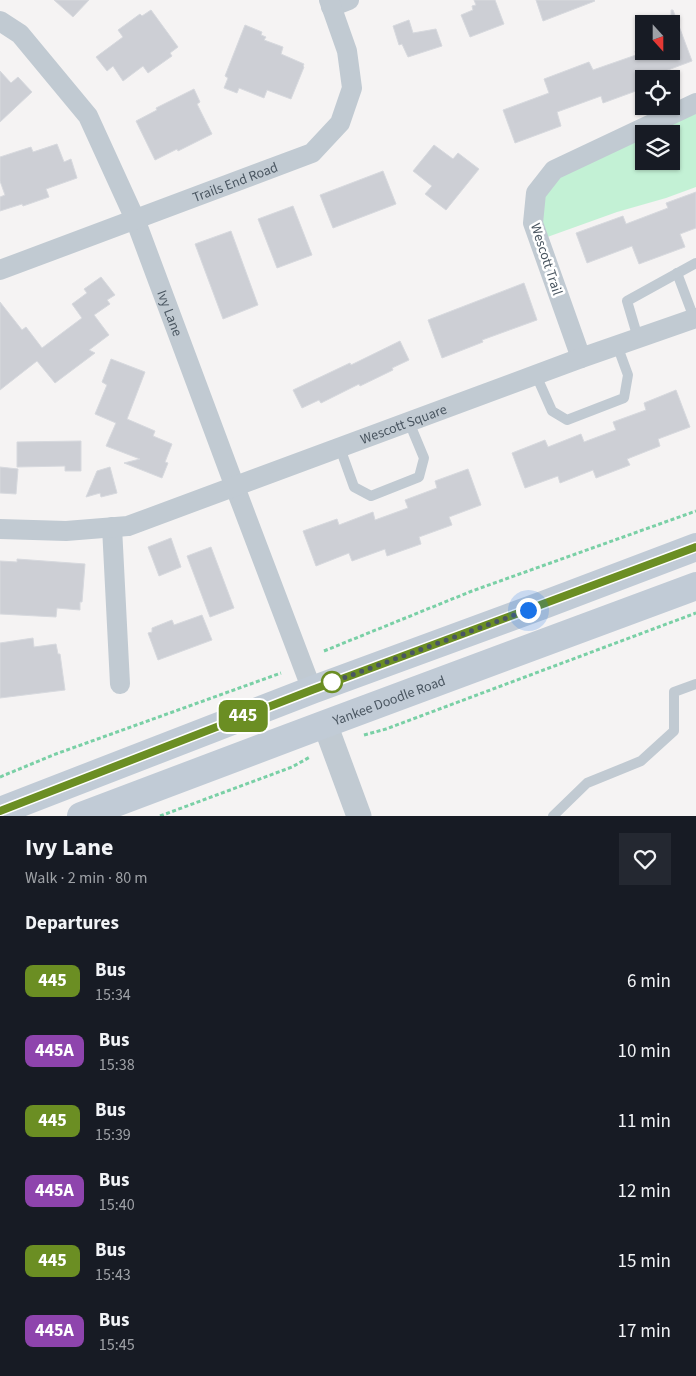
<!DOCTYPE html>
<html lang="en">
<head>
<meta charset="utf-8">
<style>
  body { margin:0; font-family:"Source Sans 3",sans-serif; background:#242831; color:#f1f3f6; height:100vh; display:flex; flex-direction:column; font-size:19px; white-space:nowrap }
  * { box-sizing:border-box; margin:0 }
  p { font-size:16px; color:#9ea1a6 }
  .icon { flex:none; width:28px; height:28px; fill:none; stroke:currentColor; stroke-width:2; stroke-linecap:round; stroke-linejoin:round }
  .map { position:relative; height:816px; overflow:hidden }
  .sheet { display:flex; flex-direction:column; background:#171b24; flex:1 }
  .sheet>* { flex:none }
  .badge { padding:0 10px; border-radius:8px; font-size:18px; line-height:32px }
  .needle { width:32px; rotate:159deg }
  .fabs { position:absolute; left:635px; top:15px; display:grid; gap:10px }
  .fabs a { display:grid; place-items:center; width:45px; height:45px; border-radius:0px; background:#171b24; box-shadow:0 1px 4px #0004; font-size:25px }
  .you { position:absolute; width:25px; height:25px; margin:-12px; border:4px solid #fff; border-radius:50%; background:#1a73e8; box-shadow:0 0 0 8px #1a73e833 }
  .map>.badge { position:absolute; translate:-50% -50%; box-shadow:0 0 0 2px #fff }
  h2 { padding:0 25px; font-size:19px; line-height:45px }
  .round { display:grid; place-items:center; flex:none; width:52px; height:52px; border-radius:0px; background:#242831 }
  .headline { display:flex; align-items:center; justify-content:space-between; height:85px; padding:0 25px }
  h1 { font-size:24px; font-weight:700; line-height:38px }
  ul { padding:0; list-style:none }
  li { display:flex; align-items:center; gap:15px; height:70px; padding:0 25px }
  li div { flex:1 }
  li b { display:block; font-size:19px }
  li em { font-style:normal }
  li .badge { min-width:55px; font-weight:700; text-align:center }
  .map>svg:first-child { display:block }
  .green { fill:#c3f1d5; fill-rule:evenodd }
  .building { fill:#cdcfd5; stroke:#d7d9de }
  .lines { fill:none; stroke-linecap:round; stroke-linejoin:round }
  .path { stroke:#7ad0a6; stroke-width:3; stroke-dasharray:4 2.5; stroke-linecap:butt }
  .service { stroke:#c1cad2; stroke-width:10 }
  .minor { stroke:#c1cad2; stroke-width:20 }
  .tertiary { stroke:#c1cad2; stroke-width:25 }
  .secondary { stroke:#c1cbd6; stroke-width:28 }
  .line-casing { stroke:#fff; stroke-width:11 }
  .line { stroke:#6b8e23; stroke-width:8 }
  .walk { stroke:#4a5661; stroke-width:5; stroke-dasharray:0 9 }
  .stop-dot { fill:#fff; stroke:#6b8e23; stroke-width:2.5 }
  .labels { text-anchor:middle; stroke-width:5; stroke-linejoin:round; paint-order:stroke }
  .street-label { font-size:14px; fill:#4a5661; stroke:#fff }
</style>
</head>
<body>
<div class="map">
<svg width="696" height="816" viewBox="0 0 696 816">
  <rect width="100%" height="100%" fill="#f5f3f3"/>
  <path class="green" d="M696 103V187L666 198 617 212 539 240 536 193 554 170ZM644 134H671V161H644Z"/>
  <g class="building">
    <path d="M54 0H89L73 17Z"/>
    <path d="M474 0H495L504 24 470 37 461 15 473 10 472 6 476 5Z"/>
    <path d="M536 0H594L595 1 543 21Z"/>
    <path d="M151 10 178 47 170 53 172 56 148 73 143 66 123 81 113 66 107 71 96 57 123 37 118 30 140 14 142 16Z"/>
    <path d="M671 10H673L692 61 644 79V88L603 103 601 96 557 112 561 126 515 143 503 110 549 93 544 79 589 62 593 70 636 55 635 51H671Z"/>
    <path d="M409 20 413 33 436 29 442 46 408 57 402 44 399 45 393 26Z"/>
    <path d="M245 25 262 32 261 35 266 37 264 40 283 47 281 54 304 64 303 66 304 67 291 99 267 90 264 98 239 88 237 93 224 88 228 78 225 76Z"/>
    <path d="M0 71 11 83 18 77 32 92 0 122Z"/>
    <path d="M194 89 200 102 197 104 212 134 178 151 177 149 155 160 136 121 157 110 156 108Z"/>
    <path d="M57 144 64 162 71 159 77 178 46 189 49 197 23 206 22 204 0 211V197L5 195 0 181V157L31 147 33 152Z"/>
    <path d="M434 145 453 159 458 153 479 169 446 210 425 194 432 186 413 171Z"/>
    <path d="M383 171 396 204 333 228 320 195Z"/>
    <path d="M696 192V228L680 234 685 247 639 264 632 246 587 263 576 233 623 216 626 224 668 208 666 203Z"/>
    <path d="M293 206 312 255 277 268 258 219Z"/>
    <path d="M231 231 258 305 223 319 195 244Z"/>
    <path d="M101 277 115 295 107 300 110 304 94 315 109 335 89 350 95 353 55 383 37 361 0 390V302L22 330 26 327 42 348 82 318 72 304 87 293 84 289Z"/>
    <path d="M524 283 537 320 482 340 483 342 442 358 428 320Z"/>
    <path d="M400 341 409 360 392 368 393 370 360 386 359 384 321 403 319 400 302 408 293 390 350 363 351 365Z"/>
    <path d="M111 359 145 372 127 419 155 431 153 436 172 444 165 462 168 463 162 478 124 463 140 459 106 446 116 423 95 414 107 385 102 382Z"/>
    <path d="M676 390 690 427 658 439 660 446 627 459 630 465 596 478 593 470 560 483 558 476 525 488 512 453 545 440 548 447 581 434 584 442 616 430 613 422 646 410 644 403Z"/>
    <path d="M81 441V471H65V466L17 467V442Z"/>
    <path d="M0 467 18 469 16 494 0 493Z"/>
    <path d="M110 467 117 493 101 497 100 493 86 497 97 471Z"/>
    <path d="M468 469 481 505 449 517 452 525 419 537 421 544 387 556 385 549 352 561 349 553 316 566 303 531 337 519 339 525 373 512 375 520 408 508 405 500 437 488 435 481Z"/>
    <path d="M171 538 181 567 159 576 148 547Z"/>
    <path d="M211 547 234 608 210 617 187 556Z"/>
    <path d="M17 559 85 564 82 602H80V610L57 608 56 617 0 614V561L17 562Z"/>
    <path d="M202 615 212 640 158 660 148 633 152 632V628L172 620 174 625Z"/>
    <path d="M33 638 34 647 56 644 58 654H60L65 690 0 698V643Z"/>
  </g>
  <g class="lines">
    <g class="path">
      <path d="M324 651 472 591 696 511"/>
      <path d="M364 735 386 729 696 613"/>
      <path d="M0 777 53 755 281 673"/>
      <path d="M160 816 292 767 310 757"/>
    </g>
    <g class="service">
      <path d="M677 273 694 318"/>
      <path d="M638 338 627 301 696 263"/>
      <path d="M536 375 552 411 567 420 624 398 628 375 617 345"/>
      <path d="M340 448 354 487 371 496 419 477 424 458 409 422"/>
      <path d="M553 816 587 783 641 761 674 731V692L696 684"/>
    </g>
    <g class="minor">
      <path d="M331 7 349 0"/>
      <path id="s1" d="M0 21 20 34 88 116 135 219 235 487 312 690"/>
      <path id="s2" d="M0 270 312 153 340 123 352 88 347 51 329 0"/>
      <path d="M581 358 533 223 536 193 554 170 696 103"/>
      <path d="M112 527 120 684"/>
      <path id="s3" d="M0 529 66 531 128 526 581 358 696 318"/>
    </g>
    <path class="tertiary" d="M325 724 359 816"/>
    <g class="secondary">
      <path d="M0 811 312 690 546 604 696 547"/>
      <path id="s4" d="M81 816 325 724 696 586"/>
    </g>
  </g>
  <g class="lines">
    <defs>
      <path id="line" d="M0 811 312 690 696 547"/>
    </defs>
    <use href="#line" class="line-casing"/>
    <use href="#line" class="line"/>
    <path class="walk" d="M332 682 330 683 528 610"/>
  </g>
  <circle class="stop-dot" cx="332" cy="682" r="10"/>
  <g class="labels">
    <g class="street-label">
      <text dy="5" stroke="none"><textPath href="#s2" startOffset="251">Trails End Road</textPath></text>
      <text transform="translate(547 259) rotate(72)" y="5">Wescott Trail</text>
      <text dy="5" stroke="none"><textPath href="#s1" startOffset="344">Ivy Lane</textPath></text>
      <text dy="5" stroke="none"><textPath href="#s3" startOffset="422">Wescott Square</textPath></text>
      <text dy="5" stroke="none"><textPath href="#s4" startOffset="329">Yankee Doodle Road</textPath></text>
    </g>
  </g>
</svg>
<div class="fabs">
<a><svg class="needle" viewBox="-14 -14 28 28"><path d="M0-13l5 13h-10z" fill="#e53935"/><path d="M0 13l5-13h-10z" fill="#9ea1a6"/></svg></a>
<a><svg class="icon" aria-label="locate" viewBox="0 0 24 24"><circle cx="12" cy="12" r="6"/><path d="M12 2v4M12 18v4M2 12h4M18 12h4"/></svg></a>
<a><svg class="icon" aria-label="layers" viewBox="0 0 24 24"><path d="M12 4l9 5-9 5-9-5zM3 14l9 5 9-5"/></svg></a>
</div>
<div class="you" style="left:528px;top:610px"></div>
<b class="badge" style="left:243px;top:716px;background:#6b8e23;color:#fff">445</b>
</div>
<section class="sheet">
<div class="headline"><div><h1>Ivy Lane</h1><p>Walk · 2 min · 80 m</p></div><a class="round"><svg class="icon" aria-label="heart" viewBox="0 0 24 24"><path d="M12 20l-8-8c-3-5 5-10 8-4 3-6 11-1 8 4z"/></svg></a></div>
<h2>Departures</h2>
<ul>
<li><span class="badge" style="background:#6b8e23;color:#fff">445</span><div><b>Bus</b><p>15:34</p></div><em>6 min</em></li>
<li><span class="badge" style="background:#8e44ad;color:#fff">445A</span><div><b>Bus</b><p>15:38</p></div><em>10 min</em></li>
<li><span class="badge" style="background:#6b8e23;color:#fff">445</span><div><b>Bus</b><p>15:39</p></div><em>11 min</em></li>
<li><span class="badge" style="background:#8e44ad;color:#fff">445A</span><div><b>Bus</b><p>15:40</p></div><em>12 min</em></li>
<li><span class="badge" style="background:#6b8e23;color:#fff">445</span><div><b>Bus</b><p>15:43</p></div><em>15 min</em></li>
<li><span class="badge" style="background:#8e44ad;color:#fff">445A</span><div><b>Bus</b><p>15:45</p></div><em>17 min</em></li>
</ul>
</section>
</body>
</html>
